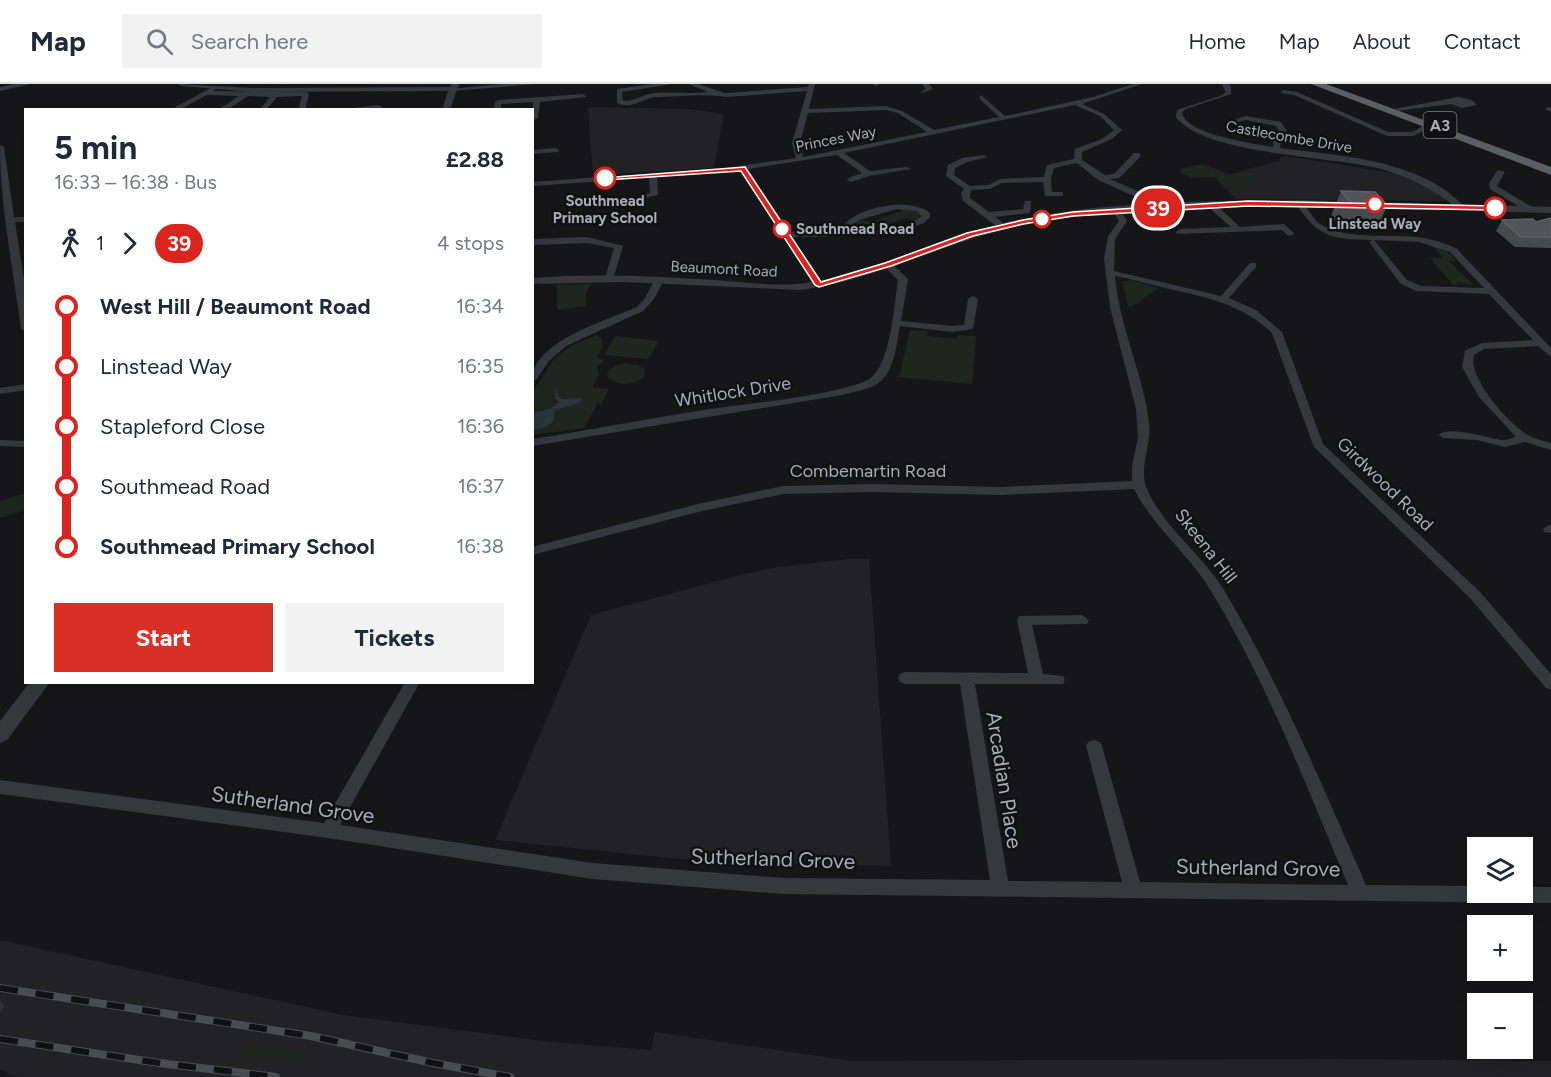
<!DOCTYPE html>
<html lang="en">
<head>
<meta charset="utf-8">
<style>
  body { margin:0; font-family:Figtree,sans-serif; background:#f2f2f3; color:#1f2937; height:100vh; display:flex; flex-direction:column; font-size:22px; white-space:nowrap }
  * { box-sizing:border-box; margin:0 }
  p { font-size:20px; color:#747a83 }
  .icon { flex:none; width:33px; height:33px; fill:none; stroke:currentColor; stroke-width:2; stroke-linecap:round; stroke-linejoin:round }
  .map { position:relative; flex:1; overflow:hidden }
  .panel { position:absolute; left:24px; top:24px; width:510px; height:576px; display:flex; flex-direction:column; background:#fff; border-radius:0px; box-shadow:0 6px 24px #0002 }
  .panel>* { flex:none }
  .badge { padding:0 12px; border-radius:20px; font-size:21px; line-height:39px }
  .fabs { position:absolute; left:1467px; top:753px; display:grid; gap:12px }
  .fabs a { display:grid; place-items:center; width:66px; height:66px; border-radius:0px; background:#fff; box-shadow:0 6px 24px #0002; font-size:30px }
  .map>.badge { position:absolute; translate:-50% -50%; box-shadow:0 0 0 3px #fff }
  .legs { display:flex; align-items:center; gap:9px; height:66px; padding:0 30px; font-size:20px }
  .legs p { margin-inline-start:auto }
  .overview { display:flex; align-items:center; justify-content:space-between; height:102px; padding:0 30px }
  h1 { font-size:33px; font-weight:700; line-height:45px }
  .action { display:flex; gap:12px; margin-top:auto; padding:12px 30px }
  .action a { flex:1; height:69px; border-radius:0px; background:#d93025; color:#fff; font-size:24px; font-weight:700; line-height:69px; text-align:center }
  .action a+a { background:#f2f2f3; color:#1f2937 }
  ul { padding:0 30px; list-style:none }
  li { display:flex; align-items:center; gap:21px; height:60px; font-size:22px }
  li i { display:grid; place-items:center; width:9px; height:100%; margin:0 8px; background:currentColor }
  li i::after { content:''; width:15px; height:15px; margin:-8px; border:4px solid; border-radius:50%; background:#fff }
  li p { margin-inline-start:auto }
  li:first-child i { background:linear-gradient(#0000 50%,currentColor 0) }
  li:last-child i { background:linear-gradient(currentColor 50%,#0000 0) }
  header { display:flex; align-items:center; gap:36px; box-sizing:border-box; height:84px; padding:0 30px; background:#fff; border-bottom:2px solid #e0e1e3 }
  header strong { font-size:28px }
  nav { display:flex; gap:33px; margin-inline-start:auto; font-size:21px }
  .search { width:420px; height:54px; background:#f2f2f3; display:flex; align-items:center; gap:15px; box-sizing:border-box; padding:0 21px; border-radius:0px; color:#747a83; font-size:22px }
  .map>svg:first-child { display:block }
  .built { fill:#222225 }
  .green { fill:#1e261f }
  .water { fill:#2c353c }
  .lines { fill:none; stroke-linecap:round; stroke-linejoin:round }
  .minor { fill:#37383d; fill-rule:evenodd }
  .tertiary { fill:#37383d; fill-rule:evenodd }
  .trunk { fill:#5b5e65; fill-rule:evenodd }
  .rail-casing { stroke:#4a4c52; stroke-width:8 }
  .rail { stroke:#111113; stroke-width:6; stroke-dasharray:18; stroke-linecap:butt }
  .wall { fill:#47494d }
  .shaded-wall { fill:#2f3033 }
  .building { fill:#525359; stroke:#5f6168; stroke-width:1.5 }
  .line-1 { fill:#dc241f; stroke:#fff; stroke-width:1.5 }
  .stop-1-dot { fill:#fff; stroke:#dc241f; stroke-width:3 }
  .labels { text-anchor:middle; stroke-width:5; stroke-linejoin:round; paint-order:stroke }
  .far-street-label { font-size:15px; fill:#a8adb8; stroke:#111113 }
  .far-stop-label { font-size:15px; font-weight:bold; fill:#a8adb8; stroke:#111113 }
  .shield { fill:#111113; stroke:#7b7e86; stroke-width:1.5 }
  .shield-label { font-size:16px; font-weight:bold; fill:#a8adb8 }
  .street-label { font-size:18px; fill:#a8adb8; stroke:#111113 }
  .near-street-label { font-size:21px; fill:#a8adb8; stroke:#111113 }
</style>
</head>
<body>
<header>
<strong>Map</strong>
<div class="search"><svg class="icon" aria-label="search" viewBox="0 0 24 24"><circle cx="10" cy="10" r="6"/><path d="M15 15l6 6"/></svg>Search here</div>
<nav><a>Home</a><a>Map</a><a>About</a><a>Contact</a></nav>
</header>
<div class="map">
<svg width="1551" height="993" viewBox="0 0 1551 993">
  <rect width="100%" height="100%" fill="#161618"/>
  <g class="built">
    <path d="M588 23 690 25 724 30 714 84 593 91Z"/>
    <path d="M1286 72 1405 91 1422 97 1445 114V117L1236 115 1215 94 1280 77V74Z"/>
    <path d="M849 475H869L891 782 688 776 495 756 591 531 740 491 778 483Z"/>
    <path d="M0 856 343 931 551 958 651 966 655 948 852 977 1331 975 1551 977V993H21L5 990 7 987 0 986Z"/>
  </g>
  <g class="green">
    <path d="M1203 80 1231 91 1243 88 1263 96 1235 104 1216 95 1220 93 1191 94 1182 89 1181 85Z"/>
    <path d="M902 123 922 130V132L915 137 906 134 876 145 881 148H861L854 141 861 135 871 138 902 127Z"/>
    <path d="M1432 161 1450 170 1456 177 1450 178 1475 202 1456 198 1458 202 1453 201 1430 174H1441L1442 172Z"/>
    <path d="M1130 196 1159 204 1129 224 1122 198Z"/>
    <path d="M591 200 586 209V222L557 226V201Z"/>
    <path d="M910 246 927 247V252L957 255 958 251 976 252 972 300 896 293 900 290Z"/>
    <path d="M597 251 601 254 603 262 597 274 605 275 597 283 599 291 592 303 609 305 601 320H597L584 344 533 351V307L554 275 574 260Z"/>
    <path d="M615 252 659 257 648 275 604 271Z"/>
    <path d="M626 279 638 281 645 286 644 293C634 301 621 302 609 295L607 289 614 282Z"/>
    <path d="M25 409V426L0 434V417Z"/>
    <path d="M245 959 302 970 307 971 303 979 272 972 269 975 240 970Z"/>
  </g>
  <path class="water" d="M555 303 559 313 563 315 582 314 581 317C573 323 563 321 554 328V337L543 344 533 346V329L550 325 559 318 555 314Z"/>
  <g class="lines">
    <g class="minor">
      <path d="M501 0H535L453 7 450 5Z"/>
      <path d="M653 0H673L622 8 623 17C636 17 643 10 655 9 673 8 691 10 708 8L688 0H698L725 9 808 3 809 0H815L809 25 886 22 902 27 934 46 999 33 979 14 981 11 1005 32 1093 13 1133 0H1142L1082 20 1104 30 1122 46 1112 55 1082 68V76L1105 91 1114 90 1134 69H1140V73L1119 94 1110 95 1149 112 1161 124 1154 126 1143 116 1098 96 1077 79 1054 84 1051 95 1052 108H1063V112H1045L1043 98 1002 99 990 105 971 106 970 114 989 128 1023 125 1025 117H1031L1030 129 995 133 1005 140V144H999L963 117 961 109 964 105 946 92 948 81 962 74 984 71 988 73 967 78 955 84 954 91 970 102 988 101 1000 95 1044 93 1047 81 1074 75 1075 65 1102 55 1114 46 1100 32 1075 21 844 69 870 87 907 83 911 85 869 92 851 98 847 96 848 94 862 89 837 71 748 85 789 148 825 147 845 143V140C861 122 911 113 930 129V133L924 139 886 151 868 152 849 148 825 153H792L824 201 819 204 816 203 741 86 657 93 658 111 644 114 640 112 650 109 649 94 532 102V98L726 84 796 74 792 59 807 7 725 13C711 9 673 13 655 13 641 15 632 26 617 19V5ZM886 26 898 29 927 48 803 73 800 59 808 29ZM897 125 916 127 922 132C905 145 874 150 854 144L853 141 859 136Z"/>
      <path d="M872 0H879L876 2Z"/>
      <path d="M922 0H929L933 5 922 9V7L926 5Z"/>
      <path d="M1222 0H1229L1231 3V10L1186 25 1182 28C1183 50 1255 60 1273 63V55L1280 49 1276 42 1246 36 1231 40 1227 38 1246 32 1281 38 1288 49 1281 56 1280 64C1340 72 1419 75 1464 122L1457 124C1433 105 1410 93 1381 85 1332 72 1204 71 1176 33L1177 26 1220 12 1226 8Z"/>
      <path d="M214 2 217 4 213 7 306 8 309 10 305 26H298L302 12 277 13 266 26H259L270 13 248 12 227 26H218L239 12 207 11 179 26H170Z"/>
      <path d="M1283 6 1297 8 1388 48H1412L1427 40 1434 42 1413 52H1387L1294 11 1281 9Z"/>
      <path d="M584 10 586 13 540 18 538 34 532 37 533 18 501 20V26H494L495 18 498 16Z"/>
      <path d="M1458 13 1472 16 1477 21 1462 24 1451 20 1397 27 1394 25ZM1457 17 1468 19H1469Z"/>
      <path d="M379 21 382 23V26H335Z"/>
      <path d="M1548 23 1551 24V28L1545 25Z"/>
      <path d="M0 61 4 63 14 133H26V138H15L26 208V248L21 245C13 184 0 122 0 61Z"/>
      <path d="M555 64 559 66 558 68 532 70V66Z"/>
      <path d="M1498 86 1505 88 1497 102 1532 123V127H1526L1490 105 1489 99Z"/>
      <path d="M1297 118H1303C1308 125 1313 135 1320 140 1343 156 1389 150 1416 153 1430 154 1443 159 1456 164L1551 264V273L1538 262 1484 265 1474 271C1467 293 1509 340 1528 351 1535 355 1544 357 1551 359V366L1525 358 1505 363 1477 356 1444 354 1438 351C1451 341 1486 354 1502 356 1507 356 1512 354 1516 353L1479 313 1462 283 1465 267 1482 259 1533 256 1489 210 1416 207 1401 200 1369 158 1372 156C1332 155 1319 154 1296 120ZM1374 156 1419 158 1450 168 1484 204 1421 202 1407 196Z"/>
      <path d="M1208 119H1214L1240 143 1284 140 1295 150 1288 152 1282 146 1177 150 1176 148 1180 145 1231 143 1208 123Z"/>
      <path d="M1114 125H1120L1127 137 1115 155 1114 187 1221 212 1250 179H1256V183L1229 214 1256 226 1282 248 1323 360 1480 508 1551 590V606L1546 604 1470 514 1314 363 1272 249C1242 220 1205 213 1165 204 1148 200 1132 195 1115 192 1119 242 1143 289 1149 338 1152 361 1138 384 1147 405 1164 444 1202 470 1224 506 1280 600 1322 701 1366 801L1478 802V808H1522V803H1551V819L784 810 593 795 328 754 0 710V696L324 739 405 598H420L340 741 593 779 784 794 990 796 960 600H905L900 598 898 594 900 590 905 588 1028 589 1017 536 1019 532 1082 531 1089 536 1087 540 1032 541 1043 590 1063 592 1065 596 1063 600H975L1008 797 1122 798 1086 662 1088 658 1094 656 1100 658 1102 662 1140 798 1348 801C1306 701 1267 599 1211 507 1189 470 1154 444 1134 405L1002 411 872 408 783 410 698 428 532 471V463L698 420 783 402 872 400 1002 403 1132 397V382L1138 353 1136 325 1110 223 1104 175 1108 152 1119 137 1113 127Z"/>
      <path d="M587 153 623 162 613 196 605 194 614 164 587 159 532 161V155Z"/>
      <path d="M885 179H891L908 195 901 237 952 242 964 241 968 215 973 212 978 215 973 245 952 248 900 242C896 262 895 291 874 302 864 306 852 308 842 311L532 362V355C590 346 647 335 704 326 735 321 855 310 873 292 891 274 894 221 898 196L885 183Z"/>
      <path d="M656 194 664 196 654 215 643 227 566 262 549 277 536 296 532 297C532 257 606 237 637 223L645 214Z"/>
      <path d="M26 300V306L0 310V304Z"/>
      <path d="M0 356 26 357V363L0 362Z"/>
      <path d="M1549 441H1551V449L1544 448 1543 445Z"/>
    </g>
    <g class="tertiary">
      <path d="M14 0H30L0 7V3Z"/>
      <path d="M178 0 253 4 450 3 451 0H459L450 26H442L448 7 253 8 182 2Z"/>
      <path d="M1298 116 1551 123V129C1380 125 1205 109 1035 139 954 153 882 195 801 206L623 198 532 200V194C593 189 653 192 714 196 744 198 775 203 805 199 871 191 930 157 995 141 1093 117 1197 117 1298 116Z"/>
      <path d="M30 598H50L7 656 0 659V637Z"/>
    </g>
    <path class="trunk" d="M1311 0H1326L1551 83V91Z"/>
    <defs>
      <g id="rail">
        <path d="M0 904 311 952 433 979 510 993"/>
        <path d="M0 955 159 979 276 993"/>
      </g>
    </defs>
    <use href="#rail" class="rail-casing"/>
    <use href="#rail" class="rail"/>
  </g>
  <g class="wall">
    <path d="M1341 107 1387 121 1377 147 1342 146 1331 132Z"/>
    <path d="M1551 134V164L1515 163 1496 147 1502 136 1536 138Z"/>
  </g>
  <path class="shaded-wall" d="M0 917 5 922 0 928Z"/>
  <g class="building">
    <path d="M1341 107 1375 108 1387 121 1352 120Z"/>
    <path d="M1551 134V153H1521L1502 136 1533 135 1536 138Z"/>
  </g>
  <path class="line-1" d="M745 83 821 198 885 179 967 149 1023 136 1073 128 1248 117 1495 122 1498 124 1495 126 1248 122 1073 132 1023 140 973 152 891 182 819 203 815 201 741 87 605 96 602 94Z"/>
  <g class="stop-1-dot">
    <circle cx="605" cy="94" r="10"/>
    <circle cx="1375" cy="120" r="8"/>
    <circle cx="1495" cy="124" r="10"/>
    <circle cx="1042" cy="135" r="8"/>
    <circle cx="782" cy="145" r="8"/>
  </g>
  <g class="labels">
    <g class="far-street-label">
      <text transform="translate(1289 53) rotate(10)" y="5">Castlecombe Drive</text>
      <text transform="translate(836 55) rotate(-11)" y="5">Princes Way</text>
      <text transform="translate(724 185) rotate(3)" y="5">Beaumont Road</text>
    </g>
    <g class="far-stop-label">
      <text x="605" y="122">Southmead<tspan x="605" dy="17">Primary School</tspan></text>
      <text x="1375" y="145">Linstead Way</text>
      <text x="796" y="150" text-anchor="start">Southmead Road</text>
    </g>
    <rect class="shield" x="1423.5" y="28" width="33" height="26" rx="4.5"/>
    <g class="shield-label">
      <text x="1440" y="47">A3</text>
    </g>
    <g class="street-label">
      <text transform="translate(733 308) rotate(-9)" y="6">Whitlock Drive</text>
      <text x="868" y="393">Combemartin Road</text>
      <text transform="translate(1385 400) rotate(44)" y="6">Girdwood Road</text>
      <text transform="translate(1206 462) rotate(52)" y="6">Skeena Hill</text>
    </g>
    <g class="near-street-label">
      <text transform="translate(1004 696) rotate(81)" y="7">Arcadian Place</text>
      <text transform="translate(293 721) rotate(8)" y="7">Sutherland Grove</text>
      <text transform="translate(773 775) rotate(2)" y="7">Sutherland Grove</text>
      <text transform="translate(1258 784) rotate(1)" y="7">Sutherland Grove</text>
    </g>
  </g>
</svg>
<div class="fabs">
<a><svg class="icon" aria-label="layers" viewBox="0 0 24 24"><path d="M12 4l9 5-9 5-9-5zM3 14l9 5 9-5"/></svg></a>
<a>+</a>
<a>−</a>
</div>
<b class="badge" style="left:1158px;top:124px;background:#dc241f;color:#fff">39</b>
<section class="panel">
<div class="overview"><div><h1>5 min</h1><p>16:33 – 16:38 · Bus</p></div><b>£2.88</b></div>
<div class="legs"><svg class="icon" aria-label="walk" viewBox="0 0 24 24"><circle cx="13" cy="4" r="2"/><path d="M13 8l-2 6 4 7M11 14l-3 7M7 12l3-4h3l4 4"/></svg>1<svg class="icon" aria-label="forward" viewBox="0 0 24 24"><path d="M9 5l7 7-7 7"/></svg><b class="badge" style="background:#dc241f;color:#fff">39</b><p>4 stops</p></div>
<ul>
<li><i style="color:#dc241f"></i><b>West Hill / Beaumont Road</b><p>16:34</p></li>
<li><i style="color:#dc241f"></i><span>Linstead Way</span><p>16:35</p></li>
<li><i style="color:#dc241f"></i><span>Stapleford Close</span><p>16:36</p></li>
<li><i style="color:#dc241f"></i><span>Southmead Road</span><p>16:37</p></li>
<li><i style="color:#dc241f"></i><b>Southmead Primary School</b><p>16:38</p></li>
</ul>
<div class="action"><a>Start</a><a>Tickets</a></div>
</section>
</div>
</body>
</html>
